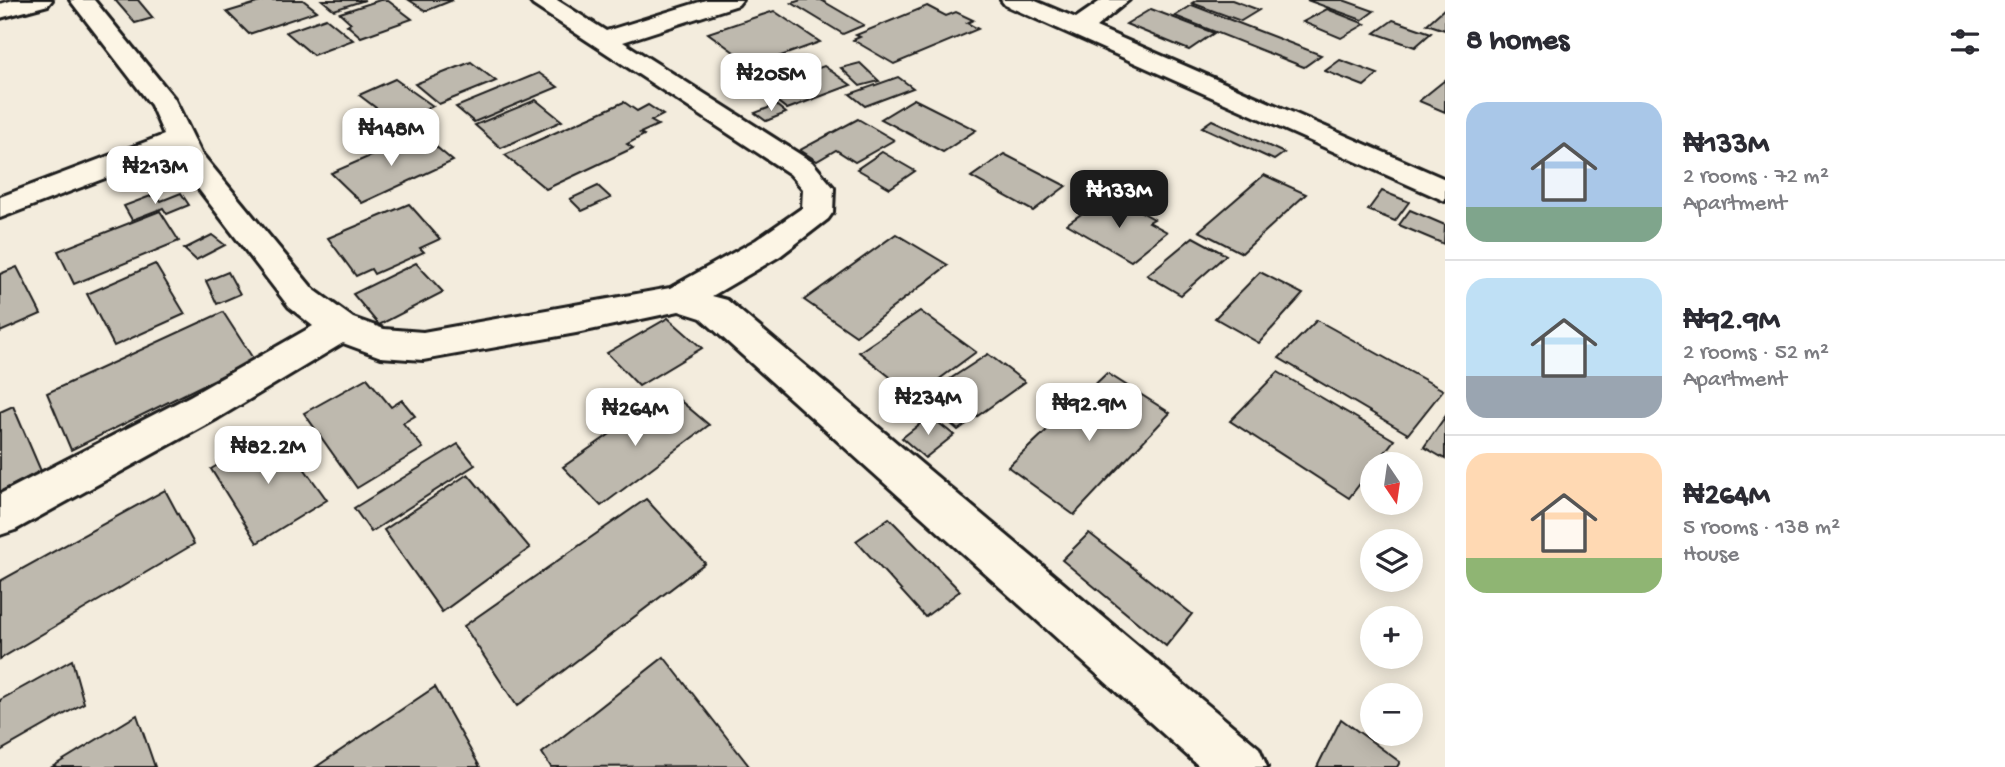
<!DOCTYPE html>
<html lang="en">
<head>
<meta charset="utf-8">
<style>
	:root { --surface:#fff; --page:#f2f2f3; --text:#2b2b33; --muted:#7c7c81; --line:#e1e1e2; --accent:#1c1c1c }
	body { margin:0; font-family:"Gochi Hand",sans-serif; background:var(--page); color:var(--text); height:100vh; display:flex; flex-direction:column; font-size:26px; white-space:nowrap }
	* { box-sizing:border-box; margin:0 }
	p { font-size:23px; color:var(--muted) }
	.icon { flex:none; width:38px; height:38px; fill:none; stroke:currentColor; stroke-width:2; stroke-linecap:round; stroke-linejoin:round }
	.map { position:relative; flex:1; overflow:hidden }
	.panel { display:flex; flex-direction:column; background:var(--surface); width:560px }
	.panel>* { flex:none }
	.needle { width:46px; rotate:167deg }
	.tools { position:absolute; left:1360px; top:452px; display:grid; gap:14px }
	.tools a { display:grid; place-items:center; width:63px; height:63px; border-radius:50%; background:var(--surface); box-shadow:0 4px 18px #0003; font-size:35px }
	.price { position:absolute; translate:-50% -60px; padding:0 16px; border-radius:14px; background:#fff; color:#222; font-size:23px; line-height:46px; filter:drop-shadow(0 2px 4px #0008) }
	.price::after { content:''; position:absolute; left:50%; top:42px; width:21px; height:16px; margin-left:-10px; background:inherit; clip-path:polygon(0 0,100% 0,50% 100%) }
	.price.on { background:var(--accent); color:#fff }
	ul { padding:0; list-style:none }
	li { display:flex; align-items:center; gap:21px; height:175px; padding:0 21px }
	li+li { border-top:2px solid var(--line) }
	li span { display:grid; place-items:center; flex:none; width:196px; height:140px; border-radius:21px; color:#555 }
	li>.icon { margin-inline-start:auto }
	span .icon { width:84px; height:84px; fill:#fffc; stroke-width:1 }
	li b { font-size:30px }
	h2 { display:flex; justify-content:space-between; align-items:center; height:84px; padding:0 21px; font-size:30px }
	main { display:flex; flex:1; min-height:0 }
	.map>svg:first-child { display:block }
</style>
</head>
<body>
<main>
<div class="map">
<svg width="1445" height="767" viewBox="0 0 1445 767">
	<rect width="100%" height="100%" fill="#f3ecdd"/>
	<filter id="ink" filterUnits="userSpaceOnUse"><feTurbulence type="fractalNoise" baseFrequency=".0143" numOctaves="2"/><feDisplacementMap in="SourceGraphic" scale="14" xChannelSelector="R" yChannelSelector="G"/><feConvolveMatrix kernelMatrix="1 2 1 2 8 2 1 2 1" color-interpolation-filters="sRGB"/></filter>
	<g filter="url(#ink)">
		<g fill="#beb9ae" stroke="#1c1c1c" stroke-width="2">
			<path d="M 115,0 L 138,0 L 153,18 L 135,23 Z"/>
			<path d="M 267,0 L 303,0 L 317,11 L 249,34 L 227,12 Z"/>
			<path d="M 322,0 L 365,0 L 334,10 Z"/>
			<path d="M 380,0 L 387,0 L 412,19 L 361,37 L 347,25 L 351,23 L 340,13 Z"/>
			<path d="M 409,0 L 453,0 L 426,11 Z"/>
			<path d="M 801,0 L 821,0 L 864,25 L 843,34 L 792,3 Z"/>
			<path d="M 1197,0 L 1232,0 L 1259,10 L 1241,21 L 1192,3 Z"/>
			<path d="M 1307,0 L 1343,0 L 1374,11 L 1362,20 Z"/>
			<path d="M 1192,5 L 1321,55 L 1304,67 L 1175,16 Z"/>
			<path d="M 927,6 L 946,16 L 956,12 L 973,20 L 967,23 L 978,29 L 894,64 L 853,40 L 860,37 L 856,35 Z"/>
			<path d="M 1445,8 L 1445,30 L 1427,24 Z"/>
			<path d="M 1151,9 L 1214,33 L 1189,50 L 1126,24 Z"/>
			<path d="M 1327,9 L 1365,24 L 1341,38 L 1303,22 Z"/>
			<path d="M 774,11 L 820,42 L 753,66 L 708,33 Z"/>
			<path d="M 326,18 L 353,40 L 313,55 L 286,32 Z"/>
			<path d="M 1393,20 L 1431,33 L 1415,47 L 1375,33 Z"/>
			<path d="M 1340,60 L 1378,74 L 1364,86 L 1325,71 Z"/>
			<path d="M 471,62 L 496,81 L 439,104 L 415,84 Z"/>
			<path d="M 860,63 L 879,81 L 860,86 L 841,68 Z"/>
			<path d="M 824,66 L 851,85 L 787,109 L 761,89 Z"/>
			<path d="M 539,73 L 558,87 L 474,122 L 456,107 Z"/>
			<path d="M 898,77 L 913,88 L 865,106 L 850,94 Z"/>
			<path d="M 395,79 L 433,106 L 396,123 L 359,95 Z"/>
			<path d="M 1445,80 L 1445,112 L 1419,101 Z"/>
			<path d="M 914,99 L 976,130 L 943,152 L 881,119 Z"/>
			<path d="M 536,100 L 562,121 L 501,148 L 475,125 Z"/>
			<path d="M 624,102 L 637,111 L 648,105 L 663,115 L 651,121 L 658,125 L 640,133 L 644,135 L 627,144 L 633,148 L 546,189 L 505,155 Z"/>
			<path d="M 776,105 L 786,113 L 766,121 L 755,113 Z"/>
			<path d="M 858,119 L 894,140 L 855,162 L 836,150 L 817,161 L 800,150 Z"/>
			<path d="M 1212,120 L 1284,153 L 1274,160 L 1202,127 Z"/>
			<path d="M 421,134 L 453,161 L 362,203 L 331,173 Z"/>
			<path d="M 882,152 L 915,171 L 890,188 L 857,169 Z"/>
			<path d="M 1004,154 L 1066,186 L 1033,211 L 971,177 Z"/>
			<path d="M 1264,175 L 1306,194 L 1242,253 L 1199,231 Z"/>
			<path d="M 598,186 L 611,198 L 582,211 L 570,199 Z"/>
			<path d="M 1382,191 L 1409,202 L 1395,221 L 1368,210 Z"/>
			<path d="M 181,193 L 189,205 L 167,214 L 163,208 L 132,220 L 124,206 L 156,194 L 161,201 Z"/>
			<path d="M 409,204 L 440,239 L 420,248 L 424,252 L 374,274 L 371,269 L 356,276 L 328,238 Z"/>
			<path d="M 1127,204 L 1154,219 L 1149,222 L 1167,232 L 1131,261 L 1067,224 L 1094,205 L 1112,215 Z"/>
			<path d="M 1410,210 L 1445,225 L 1444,244 L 1399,225 Z"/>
			<path d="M 160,211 L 179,241 L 74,284 L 58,251 Z"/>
			<path d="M 896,234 L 948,265 L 856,336 L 804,300 Z"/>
			<path d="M 212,235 L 225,245 L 196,260 L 184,249 Z"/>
			<path d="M 1193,237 L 1226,255 L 1181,295 L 1147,275 Z"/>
			<path d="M 416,263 L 443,292 L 379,325 L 353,294 Z"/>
			<path d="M 155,264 L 185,314 L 114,346 L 87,294 Z"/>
			<path d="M 17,267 L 41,314 L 0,332 L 0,274 Z"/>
			<path d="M 228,272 L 240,294 L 217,304 L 206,281 Z"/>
			<path d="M 1260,272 L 1303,294 L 1259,343 L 1215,318 Z"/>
			<path d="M 920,311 L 976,352 L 915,397 L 859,352 Z"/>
			<path d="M 223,312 L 254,360 L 71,450 L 47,393 Z"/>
			<path d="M 668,318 L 702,348 L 639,386 L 607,353 Z"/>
			<path d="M 1317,320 L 1443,390 L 1408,434 L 1279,358 Z"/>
			<path d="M 988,354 L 1025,382 L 958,430 L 921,398 Z"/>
			<path d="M 1278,372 L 1394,440 L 1376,464 L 1372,464 L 1372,468 L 1349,498 L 1230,421 Z"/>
			<path d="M 1107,373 L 1170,413 L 1074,515 L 1008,467 Z"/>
			<path d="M 367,378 L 391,407 L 402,400 L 415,416 L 403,423 L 423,448 L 357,488 L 304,413 Z"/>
			<path d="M 670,392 L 709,425 L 601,506 L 563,467 Z"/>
			<path d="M 13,406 L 41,471 L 0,492 L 0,412 Z"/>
			<path d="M 930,416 L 954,435 L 925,458 L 902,438 Z"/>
			<path d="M 1445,417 L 1445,459 L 1424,447 Z"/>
			<path d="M 277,431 L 327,500 L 257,543 L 211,469 Z"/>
			<path d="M 458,444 L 475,465 L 371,532 L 354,508 Z"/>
			<path d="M 468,474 L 530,548 L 442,612 L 384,530 Z"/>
			<path d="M 165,490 L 194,544 L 0,659 L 0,581 Z"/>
			<path d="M 646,499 L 705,563 L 517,706 L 464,626 Z"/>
			<path d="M 889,518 L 960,591 L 925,617 L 856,541 Z"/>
			<path d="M 1089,533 L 1192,614 L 1166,646 L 1062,560 Z"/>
			<path d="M 664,657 L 749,766 L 551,767 L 542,753 Z"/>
			<path d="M 72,660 L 84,703 L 0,751 L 0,700 Z"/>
			<path d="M 435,687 L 480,767 L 316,767 Z"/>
			<path d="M 137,715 L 155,767 L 52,767 Z"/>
			<path d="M 1341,719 L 1400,762 L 1397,767 L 1317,767 Z"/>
		</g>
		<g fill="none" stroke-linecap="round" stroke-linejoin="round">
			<g stroke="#1c1c1c" stroke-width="6">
				<g id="street">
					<path d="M 13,0 L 52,0 L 48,5 L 0,18 L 0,4 Z"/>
					<path d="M 70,0 L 94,0 L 174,98 L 201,153 L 313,289 L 353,318 L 384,329 L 423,332 L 670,288 L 756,240 L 802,208 L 803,189 L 790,174 L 533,5 L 529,0 L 557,0 L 606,31 L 706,0 L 742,0 L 738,5 L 623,42 L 812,162 L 834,188 L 833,212 L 828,219 L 780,256 L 712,296 L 727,300 L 1259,748 L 1267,767 L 1200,767 L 701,318 L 679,311 L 576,333 L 423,360 L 381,357 L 343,343 L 218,418 L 15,530 L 0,535 L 0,494 L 190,396 L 313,326 L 289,307 L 171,153 L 0,218 L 0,197 L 164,135 L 151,105 Z"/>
					<path d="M 1001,0 L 1033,0 L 1076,18 L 1102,0 L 1129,0 L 1096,27 L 1445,179 L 1445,201 L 1005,5 Z"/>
				</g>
			</g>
			<use href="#street" fill="#fcf5e5" fill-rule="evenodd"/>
		</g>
	</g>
</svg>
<div class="tools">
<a><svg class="needle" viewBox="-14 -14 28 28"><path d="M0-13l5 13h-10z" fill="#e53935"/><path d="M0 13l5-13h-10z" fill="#7c7c81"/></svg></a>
<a><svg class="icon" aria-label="layers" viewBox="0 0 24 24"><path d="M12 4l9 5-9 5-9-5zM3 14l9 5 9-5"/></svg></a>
<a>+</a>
<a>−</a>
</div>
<b class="price" style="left:771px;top:113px">₦205M</b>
<b class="price" style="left:391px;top:168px">₦148M</b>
<b class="price" style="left:155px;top:206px">₦213M</b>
<b class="price on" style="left:1119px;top:230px">₦133M</b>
<b class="price" style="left:928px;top:437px">₦234M</b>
<b class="price" style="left:1089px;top:443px">₦92.9M</b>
<b class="price" style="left:635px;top:448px">₦264M</b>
<b class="price" style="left:268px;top:486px">₦82.2M</b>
</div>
<section class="panel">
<h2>8 homes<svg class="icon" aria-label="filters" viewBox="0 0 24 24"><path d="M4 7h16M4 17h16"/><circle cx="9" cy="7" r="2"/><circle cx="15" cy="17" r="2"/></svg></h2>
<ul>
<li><span style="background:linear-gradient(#a9c7e8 75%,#7fa58c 0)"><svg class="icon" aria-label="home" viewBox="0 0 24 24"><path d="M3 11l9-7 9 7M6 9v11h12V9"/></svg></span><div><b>₦133M</b><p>2 rooms · 72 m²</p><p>Apartment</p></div></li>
<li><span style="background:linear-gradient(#bfe0f5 70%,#9aa5b1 0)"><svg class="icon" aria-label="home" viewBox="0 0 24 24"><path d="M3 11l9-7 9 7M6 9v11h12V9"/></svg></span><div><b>₦92.9M</b><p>2 rooms · 52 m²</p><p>Apartment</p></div></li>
<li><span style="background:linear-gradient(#ffd9b3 75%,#8fb573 0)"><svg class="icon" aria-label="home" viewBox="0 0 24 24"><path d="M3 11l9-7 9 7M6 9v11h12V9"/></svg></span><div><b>₦264M</b><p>5 rooms · 138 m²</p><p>House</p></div></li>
</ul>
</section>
</main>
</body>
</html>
